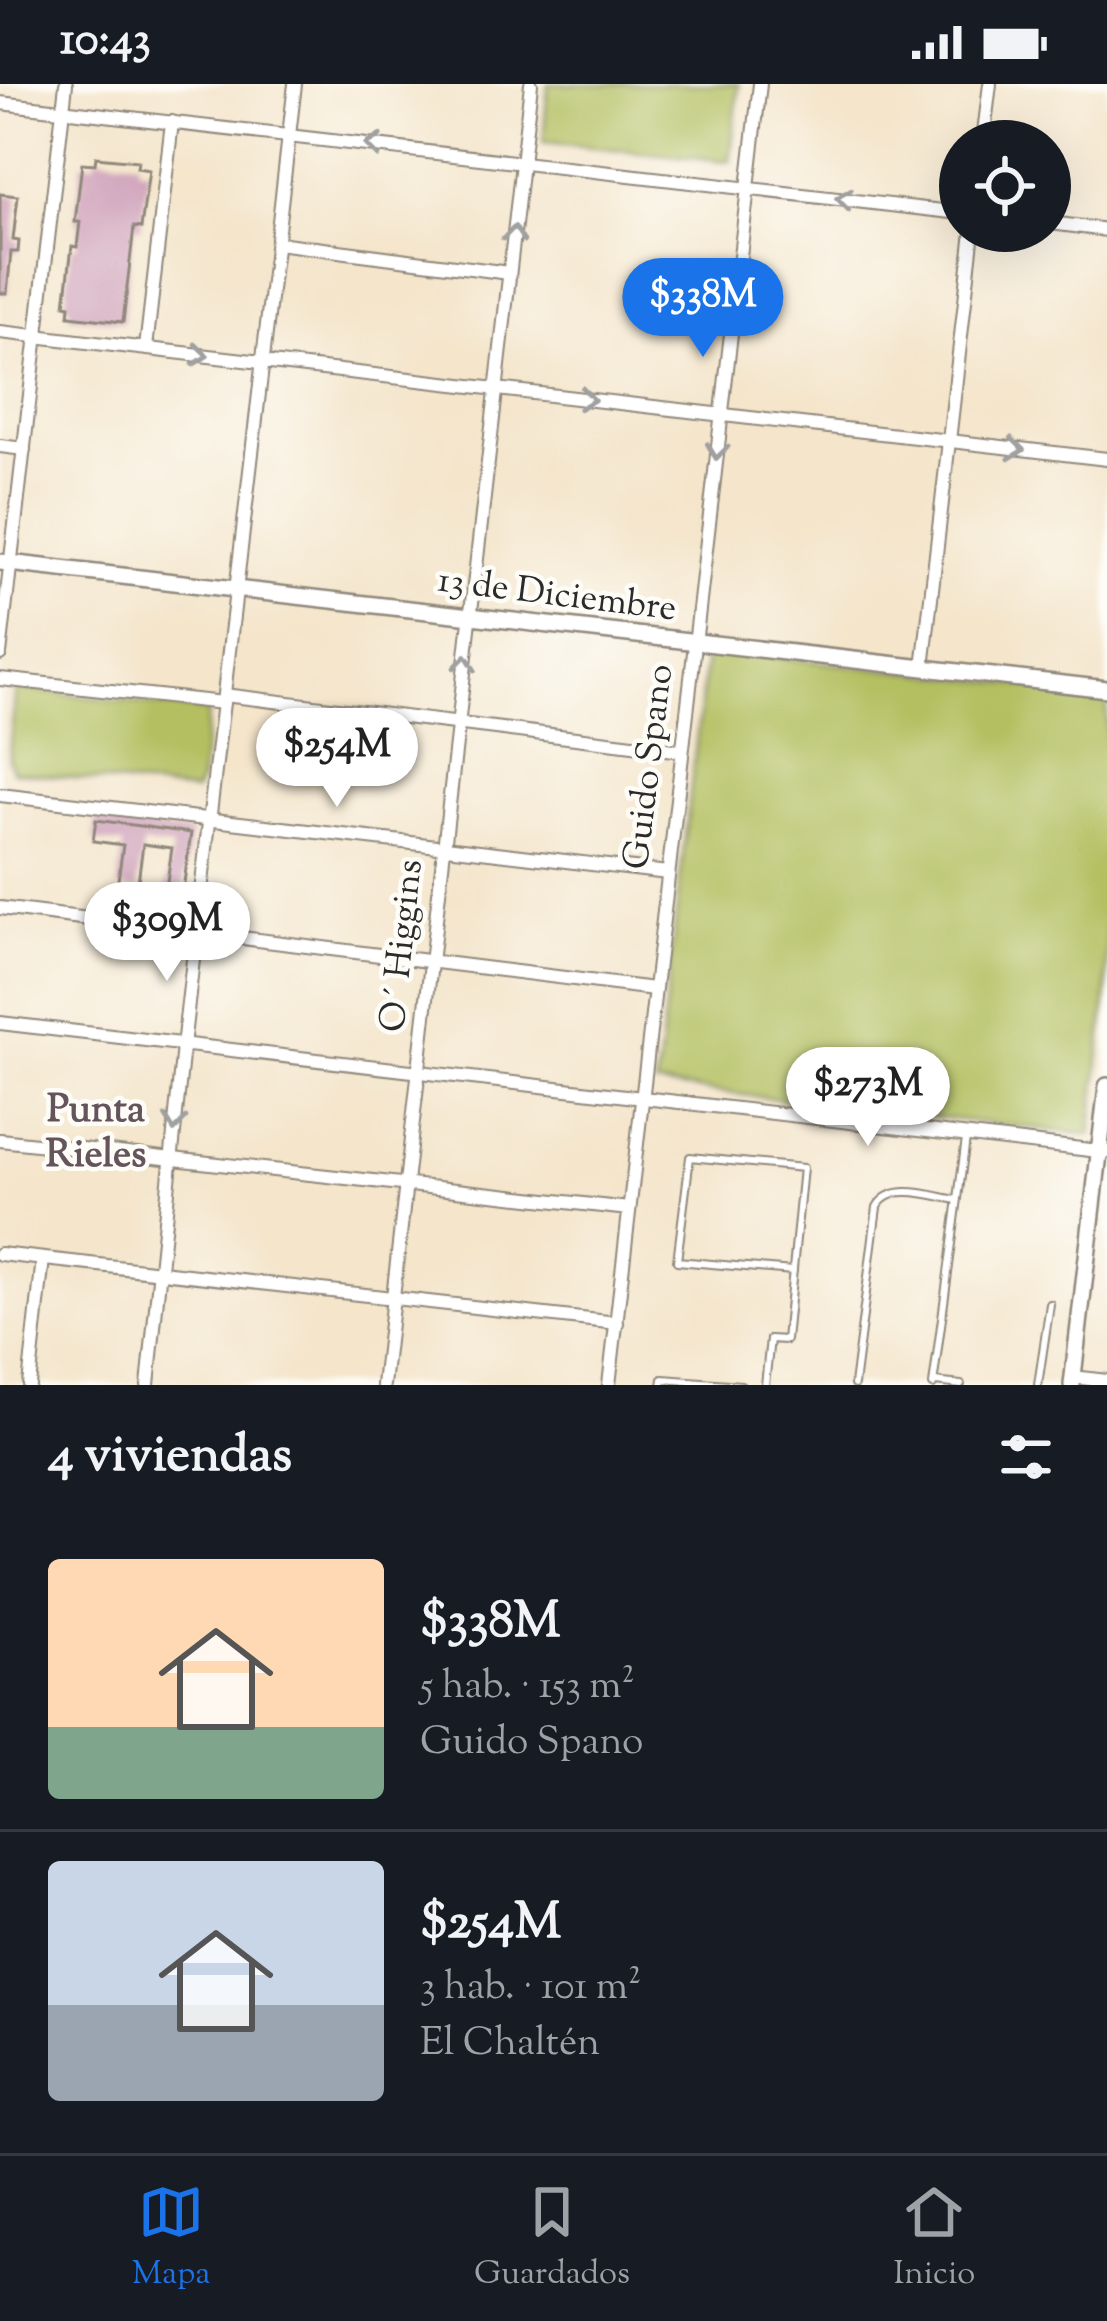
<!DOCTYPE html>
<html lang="es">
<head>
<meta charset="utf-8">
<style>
	:root { --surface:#171b24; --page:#20242c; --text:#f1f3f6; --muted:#9ea1a6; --line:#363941; --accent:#1a73e8 }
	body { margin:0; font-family:"Sorts Mill Goudy",serif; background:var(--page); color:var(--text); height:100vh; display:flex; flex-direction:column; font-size:45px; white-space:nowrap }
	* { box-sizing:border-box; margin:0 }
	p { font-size:39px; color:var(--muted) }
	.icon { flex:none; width:66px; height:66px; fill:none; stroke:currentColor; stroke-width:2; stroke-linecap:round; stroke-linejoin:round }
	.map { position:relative; height:1301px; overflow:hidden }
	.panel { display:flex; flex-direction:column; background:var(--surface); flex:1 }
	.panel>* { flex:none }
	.buttons { position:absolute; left:939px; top:36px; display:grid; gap:24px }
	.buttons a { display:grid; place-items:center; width:132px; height:132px; border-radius:50%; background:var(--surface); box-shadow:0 12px 48px #0002; font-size:60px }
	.price { position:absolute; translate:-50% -102px; padding:0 27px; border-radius:42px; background:#fff; color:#222; font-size:39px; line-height:78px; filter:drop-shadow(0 3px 6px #0008) }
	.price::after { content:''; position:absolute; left:50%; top:72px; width:36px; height:27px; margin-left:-18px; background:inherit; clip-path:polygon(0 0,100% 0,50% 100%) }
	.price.selected { background:var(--accent); color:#fff }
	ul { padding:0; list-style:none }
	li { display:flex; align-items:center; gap:36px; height:300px; padding:0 48px }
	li+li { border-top:3px solid var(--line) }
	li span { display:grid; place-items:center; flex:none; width:336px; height:240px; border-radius:12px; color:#555 }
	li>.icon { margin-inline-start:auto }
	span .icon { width:144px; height:144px; fill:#fffc; stroke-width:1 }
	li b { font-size:51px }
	h2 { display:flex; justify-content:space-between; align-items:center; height:144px; padding:0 48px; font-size:51px }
	.status { display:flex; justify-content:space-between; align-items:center; height:84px; padding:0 60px; background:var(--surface); direction:ltr }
	.status svg { height:33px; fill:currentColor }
	.menu { display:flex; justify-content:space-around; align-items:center; height:168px; border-top:3px solid var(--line); background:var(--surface); font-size:33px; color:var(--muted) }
	.menu a { display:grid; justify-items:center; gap:6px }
	.menu .selected { color:var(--accent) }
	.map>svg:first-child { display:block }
</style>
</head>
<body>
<div class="status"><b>10:43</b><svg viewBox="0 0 49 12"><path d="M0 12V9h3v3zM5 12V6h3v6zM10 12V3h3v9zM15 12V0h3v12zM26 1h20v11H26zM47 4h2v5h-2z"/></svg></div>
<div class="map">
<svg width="1107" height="1301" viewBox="0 0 1107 1301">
	<rect width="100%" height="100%" fill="#fdfcf7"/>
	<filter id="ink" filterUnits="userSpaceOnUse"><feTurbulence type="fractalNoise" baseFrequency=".00833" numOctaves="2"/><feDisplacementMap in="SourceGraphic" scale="24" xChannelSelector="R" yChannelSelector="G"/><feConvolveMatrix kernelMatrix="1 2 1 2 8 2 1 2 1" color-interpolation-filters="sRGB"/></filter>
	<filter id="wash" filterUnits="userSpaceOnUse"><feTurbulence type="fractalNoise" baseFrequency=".004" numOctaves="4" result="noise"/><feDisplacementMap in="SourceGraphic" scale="48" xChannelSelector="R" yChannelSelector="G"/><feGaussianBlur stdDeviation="2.7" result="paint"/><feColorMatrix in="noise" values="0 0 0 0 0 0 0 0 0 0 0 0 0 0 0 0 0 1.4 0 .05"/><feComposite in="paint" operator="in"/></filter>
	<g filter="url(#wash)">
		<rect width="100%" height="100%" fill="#f4e5cb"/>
		<g fill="#b3bf61" stroke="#6f7546" stroke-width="3">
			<path d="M 548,0 L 739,0 L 730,77 L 543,58 Z"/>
			<path d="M 707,565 L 1107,611 L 1107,906 L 1091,1051 L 656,1001 Z"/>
			<path d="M 16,604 L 208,627 L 201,695 L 195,708 L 13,687 L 8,676 Z"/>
		</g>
		<g id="blocks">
			<g fill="#ce9fb8">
				<path d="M 96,73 L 138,77 L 137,84 L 149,86 L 141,144 L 134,143 L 123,238 L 69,232 L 70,222 L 65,221 L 72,162 L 77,163 L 80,138 L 75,138 L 82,79 L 95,80 Z"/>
				<path d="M 0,110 L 18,112 L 13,156 L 19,157 L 18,168 L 11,168 L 7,209 L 0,209 Z"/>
				<path d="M 96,736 L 191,749 L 179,834 L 162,831 L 172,764 L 143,760 L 137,805 L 117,803 L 123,761 L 93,757 Z"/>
			</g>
		</g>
	</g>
	<g filter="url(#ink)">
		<use href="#blocks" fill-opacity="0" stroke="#90887b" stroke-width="3"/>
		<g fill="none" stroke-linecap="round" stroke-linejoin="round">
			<g stroke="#90887b" stroke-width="10">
				<g id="service">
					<path d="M 935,1298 L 961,1301"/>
					<path d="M 662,1301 L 663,1295 L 741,1301"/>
					<path d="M 765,1301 L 770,1255 L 786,1256 L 803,1084 L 690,1073 L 677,1177 L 793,1187"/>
					<path d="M 854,1301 L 877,1123 C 892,1097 932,1112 957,1116"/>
					<path d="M 933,1301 L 966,1055"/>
					<path d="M 1038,1301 L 1050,1220"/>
				</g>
			</g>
			<g stroke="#90887b" stroke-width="16">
				<g id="minor">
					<path d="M 0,19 L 960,129"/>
					<path d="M 983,57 L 990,0"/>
					<path d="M 1050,139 L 1107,146"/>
					<path d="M 277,159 L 509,189"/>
					<path d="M 0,248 L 1107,375"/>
					<path d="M 146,264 L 172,38"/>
					<path d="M 0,362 L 24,365"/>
					<path d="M 0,570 L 66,0"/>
					<path d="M 923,584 L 973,147"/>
					<path d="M 0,595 L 223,619"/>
					<path d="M 224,611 L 682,667"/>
					<path d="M 0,711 L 668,789"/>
					<path d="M 0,824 L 654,905"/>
					<path d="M 0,939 L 1107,1068"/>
					<path d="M 0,1056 L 629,1125"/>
					<path d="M 0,1170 L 617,1239"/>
					<path d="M 1073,1293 L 1107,1297"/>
					<path d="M 29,1301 L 43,1175"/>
					<path d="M 148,1301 L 183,962 L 295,0"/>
					<path d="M 383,1301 L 531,0"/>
					<path d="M 609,1301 L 760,0"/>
				</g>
			</g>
			<g stroke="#90887b" stroke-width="20">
				<g id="tertiary">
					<path d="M 0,478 L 1107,605"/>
					<path d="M 1072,1301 L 1107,1002"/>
				</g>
			</g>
			<use href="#service" stroke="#fff" stroke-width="6"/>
			<use href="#minor" stroke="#fff" stroke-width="12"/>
			<use href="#tertiary" stroke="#fff" stroke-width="15"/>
		</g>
		<defs><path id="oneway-chevron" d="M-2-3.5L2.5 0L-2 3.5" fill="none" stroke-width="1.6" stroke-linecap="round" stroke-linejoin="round" transform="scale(3)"/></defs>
		<g stroke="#a0a0a0">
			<use href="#oneway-chevron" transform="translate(373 61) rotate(-173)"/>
			<use href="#oneway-chevron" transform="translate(844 115) rotate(-173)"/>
			<use href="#oneway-chevron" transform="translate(514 150) rotate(-84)"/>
			<use href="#oneway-chevron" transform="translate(200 271) rotate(6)"/>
			<use href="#oneway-chevron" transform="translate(587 315) rotate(7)"/>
			<use href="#oneway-chevron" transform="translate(1016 365) rotate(7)"/>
			<use href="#oneway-chevron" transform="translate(717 367) rotate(97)"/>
			<use href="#oneway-chevron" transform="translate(465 579) rotate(-84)"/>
			<use href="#oneway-chevron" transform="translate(175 1039) rotate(96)"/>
		</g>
	</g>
	<g text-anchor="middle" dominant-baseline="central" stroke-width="9" stroke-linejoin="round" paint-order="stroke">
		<g font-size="36" fill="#2b2b2b" stroke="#fdfcf7">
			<text transform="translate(557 512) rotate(7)">13 de Diciembre</text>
			<text transform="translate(650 683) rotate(-83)">Guido Spano</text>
			<text transform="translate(403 862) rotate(-84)">O´ Higgins</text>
		</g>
		<g font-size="39" font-weight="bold" fill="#64545c" stroke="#fdfcf7">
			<text x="96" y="1028">Punta<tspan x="96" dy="45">Rieles</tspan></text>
		</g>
	</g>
</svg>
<div class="buttons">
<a><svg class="icon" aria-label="locate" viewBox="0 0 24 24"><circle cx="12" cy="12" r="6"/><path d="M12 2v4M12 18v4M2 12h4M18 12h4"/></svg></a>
</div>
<b class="price selected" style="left:703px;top:276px">$338M</b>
<b class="price" style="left:337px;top:726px">$254M</b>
<b class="price" style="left:167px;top:900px">$309M</b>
<b class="price" style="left:868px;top:1065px">$273M</b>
</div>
<section class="panel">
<h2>4 viviendas<svg class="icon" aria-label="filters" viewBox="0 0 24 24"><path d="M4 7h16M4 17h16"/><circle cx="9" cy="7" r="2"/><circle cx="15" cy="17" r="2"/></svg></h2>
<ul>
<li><span style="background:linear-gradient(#ffd9b3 70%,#7fa58c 0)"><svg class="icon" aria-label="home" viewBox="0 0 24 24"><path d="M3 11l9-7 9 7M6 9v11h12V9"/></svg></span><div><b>$338M</b><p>5 hab. · 153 m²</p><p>Guido Spano</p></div></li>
<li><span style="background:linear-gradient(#c9d6e8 60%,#9aa5b1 0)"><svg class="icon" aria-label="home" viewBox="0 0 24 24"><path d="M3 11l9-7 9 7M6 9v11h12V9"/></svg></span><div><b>$254M</b><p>3 hab. · 101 m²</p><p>El Chaltén</p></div></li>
</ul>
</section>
<nav class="menu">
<a class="selected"><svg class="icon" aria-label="map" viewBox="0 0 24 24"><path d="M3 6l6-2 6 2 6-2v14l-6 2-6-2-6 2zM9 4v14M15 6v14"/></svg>Mapa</a>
<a><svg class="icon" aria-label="saved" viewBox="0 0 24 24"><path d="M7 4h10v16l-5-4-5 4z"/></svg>Guardados</a>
<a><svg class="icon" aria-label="home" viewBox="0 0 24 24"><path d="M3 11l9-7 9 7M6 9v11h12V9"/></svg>Inicio</a>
</nav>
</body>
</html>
